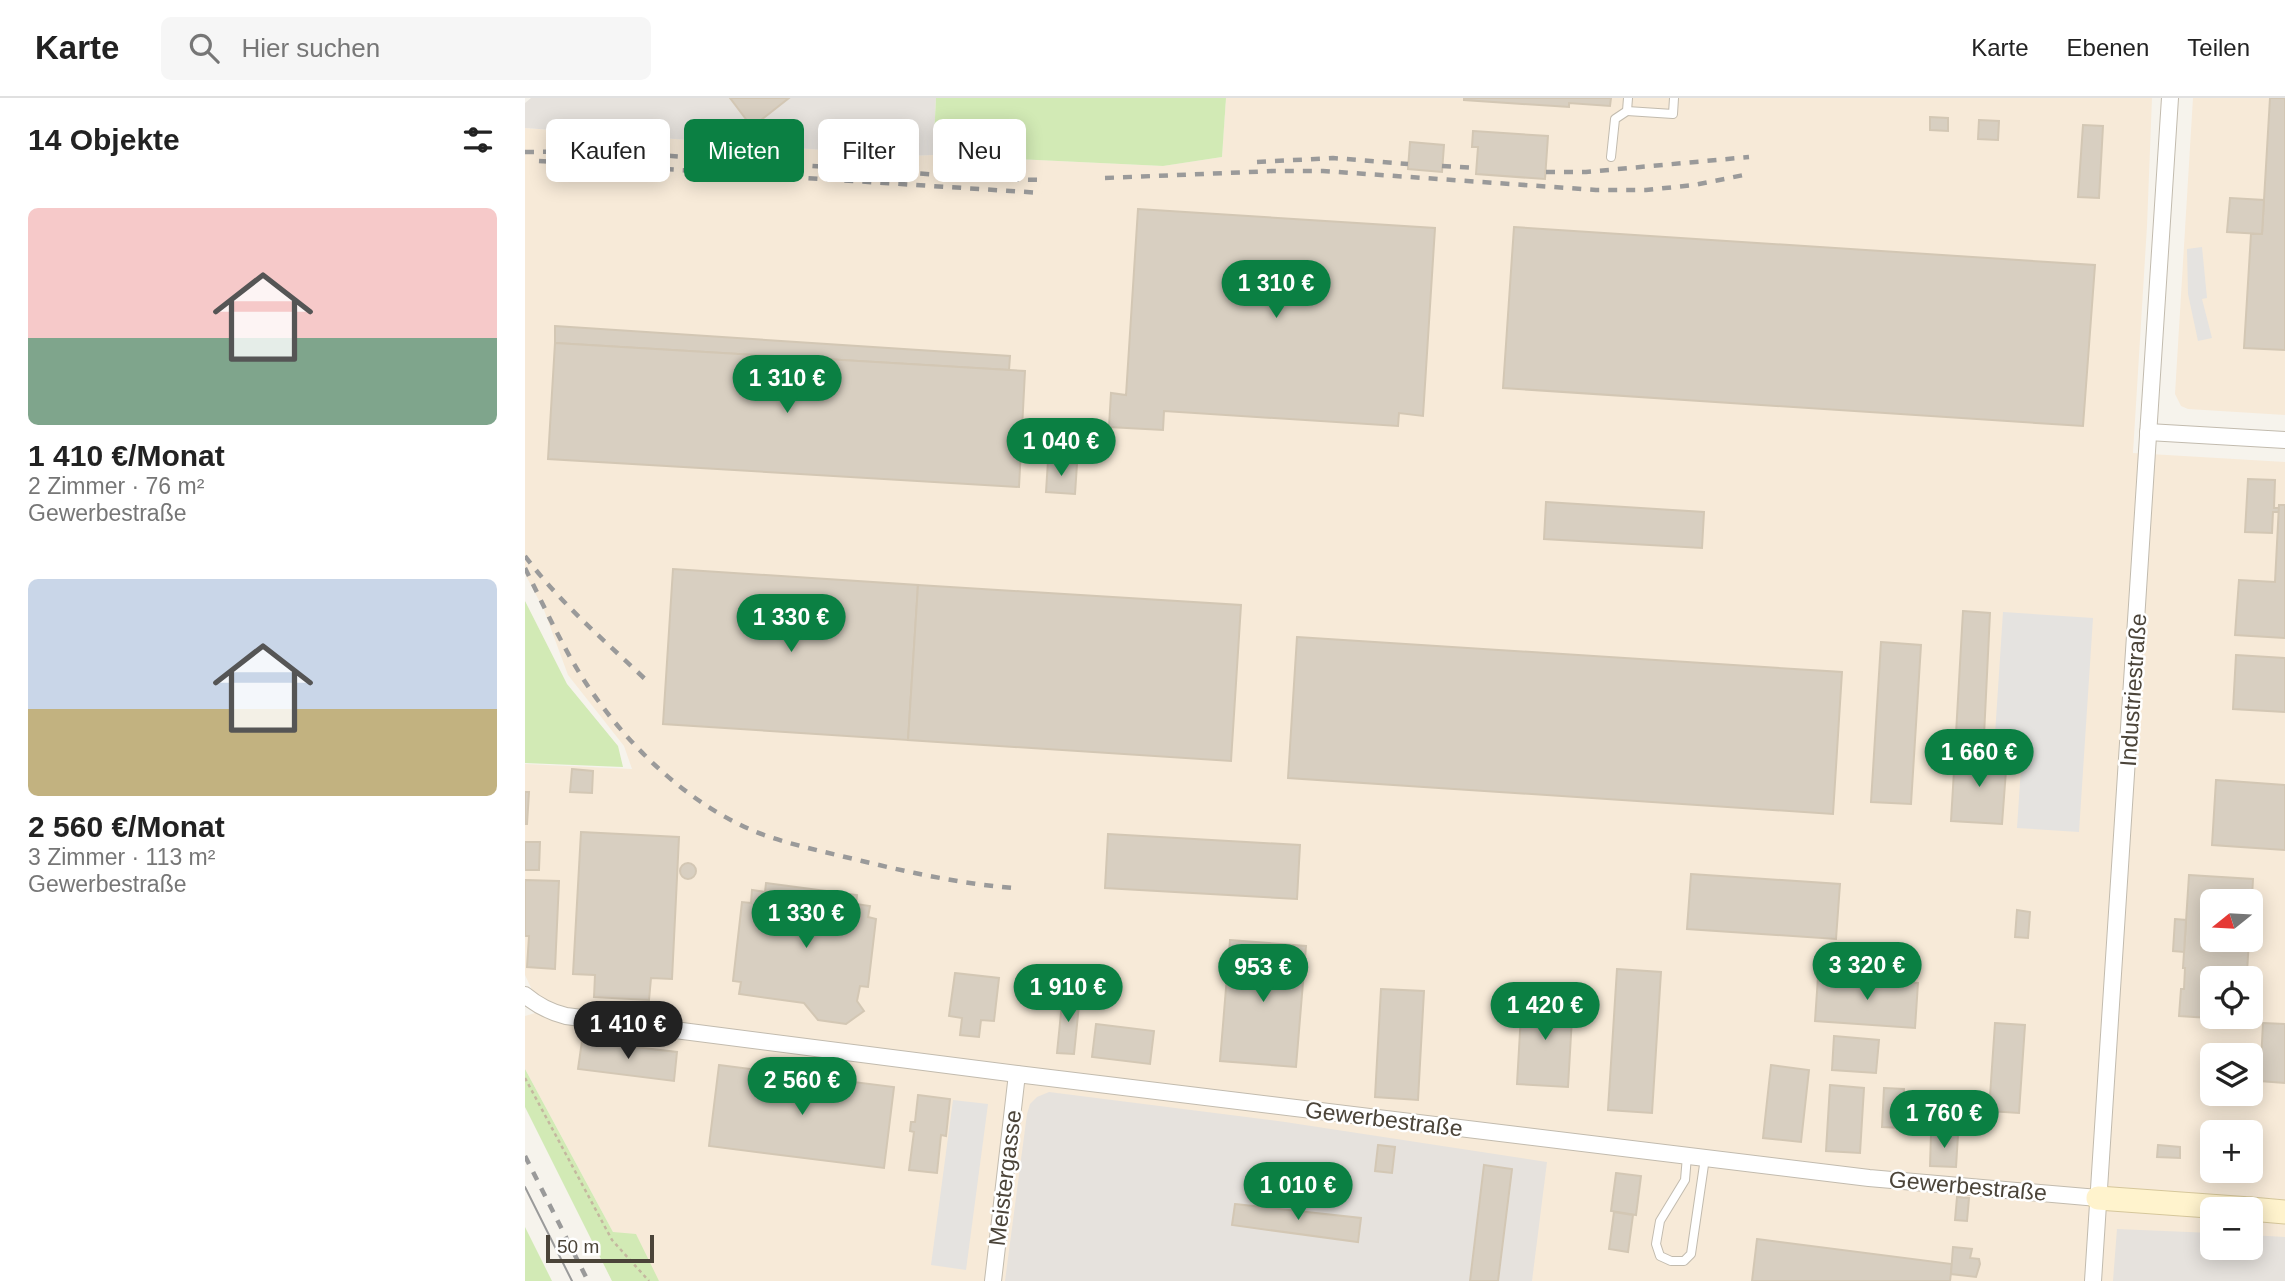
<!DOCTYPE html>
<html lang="de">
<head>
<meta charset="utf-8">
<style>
	:root { --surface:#fff; --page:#f6f6f6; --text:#222; --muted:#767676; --line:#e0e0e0; --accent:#0b8043 }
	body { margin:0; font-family:Helvetica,sans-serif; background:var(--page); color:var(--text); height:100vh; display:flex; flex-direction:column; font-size:26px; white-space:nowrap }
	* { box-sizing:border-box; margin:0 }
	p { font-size:23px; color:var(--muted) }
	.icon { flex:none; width:38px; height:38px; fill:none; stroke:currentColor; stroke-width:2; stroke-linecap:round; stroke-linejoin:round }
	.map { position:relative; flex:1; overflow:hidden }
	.drawer { display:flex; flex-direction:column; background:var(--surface); width:525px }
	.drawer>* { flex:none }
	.hud { position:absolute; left:21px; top:21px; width:665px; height:63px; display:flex; gap:14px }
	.needle { width:46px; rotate:252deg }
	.tools { position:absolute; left:1675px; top:791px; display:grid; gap:14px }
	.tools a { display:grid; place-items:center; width:63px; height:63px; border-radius:10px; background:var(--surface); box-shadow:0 4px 18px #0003; font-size:35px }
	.scale { position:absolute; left:21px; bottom:18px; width:108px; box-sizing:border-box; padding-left:7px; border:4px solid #4b4439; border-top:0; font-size:19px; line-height:24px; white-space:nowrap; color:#4b4439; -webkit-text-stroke:5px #fff; paint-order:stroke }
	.price { position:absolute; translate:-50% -60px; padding:0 16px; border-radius:24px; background:var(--accent); color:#fff; font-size:23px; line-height:46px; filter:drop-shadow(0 2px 4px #0008) }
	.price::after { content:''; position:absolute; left:50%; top:42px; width:21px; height:16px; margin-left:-10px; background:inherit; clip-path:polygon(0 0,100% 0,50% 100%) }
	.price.current { background:#222; color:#fff }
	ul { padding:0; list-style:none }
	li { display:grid; align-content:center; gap:14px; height:371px; padding:0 28px }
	li span { display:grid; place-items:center; height:217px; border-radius:10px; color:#555 }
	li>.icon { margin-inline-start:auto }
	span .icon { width:126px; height:126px; fill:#fffc; stroke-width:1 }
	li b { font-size:30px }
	h2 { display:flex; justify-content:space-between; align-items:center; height:84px; padding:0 28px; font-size:30px }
	.chip { padding:0 24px; border-radius:10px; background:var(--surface); box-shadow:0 4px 18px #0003; font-size:24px; line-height:63px }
	.chip.current { background:var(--accent); color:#fff }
	header { display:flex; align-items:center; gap:42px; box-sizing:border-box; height:98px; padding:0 35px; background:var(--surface); border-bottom:2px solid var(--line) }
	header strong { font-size:33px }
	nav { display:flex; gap:38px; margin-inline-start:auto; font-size:24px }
	.search { width:490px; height:63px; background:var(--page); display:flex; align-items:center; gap:18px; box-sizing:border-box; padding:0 24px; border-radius:10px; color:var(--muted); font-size:26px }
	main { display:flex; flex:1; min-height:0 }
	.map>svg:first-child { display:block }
</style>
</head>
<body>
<header>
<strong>Karte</strong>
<div class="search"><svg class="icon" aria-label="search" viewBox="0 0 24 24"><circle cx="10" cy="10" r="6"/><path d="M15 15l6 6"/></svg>Hier suchen</div>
<nav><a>Karte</a><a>Ebenen</a><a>Teilen</a></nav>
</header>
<main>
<section class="drawer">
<h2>14 Objekte<svg class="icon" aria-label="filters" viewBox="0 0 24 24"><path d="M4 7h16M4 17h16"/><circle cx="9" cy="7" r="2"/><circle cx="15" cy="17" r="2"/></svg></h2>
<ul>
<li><span style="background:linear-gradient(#f6c9c9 60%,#7fa58c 0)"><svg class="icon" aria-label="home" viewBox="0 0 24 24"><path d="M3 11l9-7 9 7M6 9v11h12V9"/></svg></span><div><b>1 410 €/Monat</b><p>2 Zimmer · 76 m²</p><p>Gewerbestraße</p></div></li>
<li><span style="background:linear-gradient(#c9d6e8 60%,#c2b280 0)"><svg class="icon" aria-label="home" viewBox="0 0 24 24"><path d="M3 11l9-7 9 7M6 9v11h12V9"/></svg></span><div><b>2 560 €/Monat</b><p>3 Zimmer · 113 m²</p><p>Gewerbestraße</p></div></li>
</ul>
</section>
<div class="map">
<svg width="1760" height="1183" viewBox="0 0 1760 1183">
	<rect width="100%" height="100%" fill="#f6f3ec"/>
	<g fill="#f7ead8" fill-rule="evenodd">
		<path d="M 701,0 L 1627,0 L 1622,128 L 1608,355 L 1760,364 L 1760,1183 L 134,1183 L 88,1134 L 0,971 L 0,918 L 17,913 L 0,877 L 0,666 L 107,671 L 99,648 L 43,577 L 19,512 L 0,476 L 0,30 L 381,58 L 408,57 L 638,68 L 697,59 ZM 1687,803 L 1726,803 L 1726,842 L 1687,842 ZM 1687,880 L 1726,880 L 1726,919 L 1687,919 ZM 1687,957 L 1726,957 L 1726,996 L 1687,996 ZM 1687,1034 L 1726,1034 L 1726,1073 L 1687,1073 ZM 1687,1111 L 1726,1111 L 1726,1150 L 1687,1150 Z"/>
		<path d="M 1668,0 L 1760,0 L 1760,317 L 1663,311 L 1656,308 L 1650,296 Z"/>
	</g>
	<g fill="#e6e2dd">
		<path d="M 6,0 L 411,0 L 408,57 L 381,58 L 0,30 L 0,5 Z"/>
		<path d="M 524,994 L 760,1024 L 1022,1064 L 1007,1183 L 480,1183 L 502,1016 L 505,1006 L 512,999 Z"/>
		<path d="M 1592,1131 L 1687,1135 L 1687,1150 L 1726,1150 L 1726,1137 L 1760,1139 L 1760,1183 L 1588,1183 Z"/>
	</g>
	<g fill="#d2eab5">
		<path d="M 411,0 L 701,0 L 697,59 L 638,68 L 408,57 Z"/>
		<path d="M 0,503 L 42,586 L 93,648 L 98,669 L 0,665 Z"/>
		<path d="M 0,971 L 88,1134 L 111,1136 L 134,1183 L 87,1183 L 0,1009 Z"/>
		<path d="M 0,1129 L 27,1183 L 0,1183 Z"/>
	</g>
	<g fill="#e5e3e0">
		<path d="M 1677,149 L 1682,200 L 1677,201 L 1687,240 L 1673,243 L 1663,196 L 1662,151 Z"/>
		<path d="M 1478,514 L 1568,520 L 1554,734 L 1492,730 L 1497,654 L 1469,652 Z"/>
		<path d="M 428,1002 L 463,1006 L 441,1172 L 406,1167 Z"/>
	</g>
	<g fill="#d8cfc1" stroke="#d3c7b4" stroke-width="2">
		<path d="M 205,0 L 264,0 L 227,29 Z"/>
		<path d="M 939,0 L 1086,0 L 1085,8 L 1044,5 L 1044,9 L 939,2 Z"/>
		<path d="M 1745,0 L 1760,0 L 1760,252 L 1719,250 L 1726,136 L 1737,136 Z"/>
		<path d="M 1405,19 L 1423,20 L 1423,33 L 1405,32 Z"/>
		<path d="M 1454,22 L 1474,23 L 1473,42 L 1453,41 Z"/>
		<path d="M 1558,27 L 1578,28 L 1574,100 L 1553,99 Z"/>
		<path d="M 948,33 L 1023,38 L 1020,81 L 951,76 L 953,49 L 947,49 Z"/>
		<path d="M 885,44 L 919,47 L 917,74 L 883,71 Z"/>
		<path d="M 1705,100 L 1739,102 L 1737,136 L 1702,134 Z"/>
		<path d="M 613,111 L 910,130 L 898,318 L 874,315 L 873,328 L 639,313 L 638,332 L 584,329 L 586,295 L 601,297 Z"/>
		<path d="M 989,129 L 1570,167 L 1558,328 L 978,290 Z"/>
		<path d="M 30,228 L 485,258 L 484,272 L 30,245 Z"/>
		<path d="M 30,245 L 500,273 L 494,389 L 23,361 Z"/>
		<path d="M 523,363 L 552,366 L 550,396 L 521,394 Z"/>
		<path d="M 1723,381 L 1750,382 L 1749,410 L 1754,410 L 1754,414 L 1748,414 L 1747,435 L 1720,434 Z"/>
		<path d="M 1021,404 L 1179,414 L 1177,450 L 1019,441 Z"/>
		<path d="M 1754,407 L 1760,407 L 1760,540 L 1710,537 L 1714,482 L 1750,484 Z"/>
		<path d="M 148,471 L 393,487 L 383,642 L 138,626 Z"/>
		<path d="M 393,487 L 716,507 L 706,663 L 383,642 Z"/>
		<path d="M 1438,513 L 1465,515 L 1459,638 L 1431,636 Z"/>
		<path d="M 772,539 L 1317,574 L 1308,716 L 763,680 Z"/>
		<path d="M 1356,544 L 1396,547 L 1386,706 L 1346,704 Z"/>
		<path d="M 1711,557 L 1760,560 L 1760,614 L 1708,611 Z"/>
		<path d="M 1430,656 L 1482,659 L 1477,726 L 1426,723 Z"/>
		<path d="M 47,671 L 68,673 L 67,695 L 45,694 Z"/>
		<path d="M 1691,682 L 1760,687 L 1760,752 L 1687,747 Z"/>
		<path d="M 0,694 L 4,694 L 2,726 L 0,726 Z"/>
		<path d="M 56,734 L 154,739 L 147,881 L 126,880 L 124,902 L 69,899 L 70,877 L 48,876 Z"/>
		<path d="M 583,736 L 775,747 L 772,801 L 580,790 Z"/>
		<path d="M 0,744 L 15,744 L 14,772 L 0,772 Z"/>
		<circle cx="163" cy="773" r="8"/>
		<path d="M 1166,776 L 1315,786 L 1311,841 L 1162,831 Z"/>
		<path d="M 1664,777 L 1728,781 L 1726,817 L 1726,803 L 1687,803 L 1687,842 L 1724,842 L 1722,874 L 1692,872 L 1691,880 L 1687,880 L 1687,919 L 1716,919 L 1716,922 L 1654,918 L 1656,891 L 1659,891 L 1660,870 L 1658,870 Z"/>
		<path d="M 0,782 L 34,783 L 30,871 L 2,869 L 4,838 L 0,838 Z"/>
		<path d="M 241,785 L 332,797 L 331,806 L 345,808 L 343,819 L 351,821 L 343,889 L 335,888 L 332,903 L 339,913 L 321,926 L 293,922 L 279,905 L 214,896 L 216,884 L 208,883 L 217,804 L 226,805 L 227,792 L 240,794 Z"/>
		<path d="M 1492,812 L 1505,814 L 1503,840 L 1490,839 Z"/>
		<path d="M 1650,821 L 1661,822 L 1659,854 L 1648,853 Z"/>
		<path d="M 705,842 L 781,848 L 771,969 L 695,963 Z"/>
		<path d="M 1092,871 L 1136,874 L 1127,1015 L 1083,1012 Z"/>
		<path d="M 430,875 L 474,880 L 469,923 L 456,922 L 454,939 L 435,937 L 437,920 L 424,918 Z"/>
		<path d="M 1293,879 L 1393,885 L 1390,930 L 1290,923 Z"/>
		<path d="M 856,891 L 899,893 L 893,1002 L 850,999 Z"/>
		<path d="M 538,895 L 555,897 L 549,956 L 532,955 Z"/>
		<path d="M 997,899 L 1048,902 L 1043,989 L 992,986 Z"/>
		<path d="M 1470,925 L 1500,927 L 1494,1015 L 1464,1013 Z"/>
		<path d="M 1738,925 L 1760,926 L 1760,985 L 1735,983 Z"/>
		<path d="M 571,926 L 629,933 L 625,966 L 567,959 Z"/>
		<path d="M 1309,938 L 1354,942 L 1351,975 L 1307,972 Z"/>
		<path d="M 57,943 L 152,954 L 149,983 L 53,971 Z"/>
		<path d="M 194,967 L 369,989 L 359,1070 L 184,1048 Z"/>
		<path d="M 1246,967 L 1284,972 L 1276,1044 L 1238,1040 Z"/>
		<path d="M 1305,987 L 1339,990 L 1335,1055 L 1301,1053 Z"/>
		<path d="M 1359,990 L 1379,991 L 1377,1030 L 1357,1029 Z"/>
		<path d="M 393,997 L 425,1001 L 421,1038 L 416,1037 L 412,1075 L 384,1072 L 389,1034 L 385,1033 L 386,1024 L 390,1024 Z"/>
		<path d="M 1406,1036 L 1433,1037 L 1431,1069 L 1405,1068 Z"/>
		<path d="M 853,1047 L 870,1049 L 867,1075 L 850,1073 Z"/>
		<path d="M 1633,1047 L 1655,1049 L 1655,1060 L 1632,1059 Z"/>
		<path d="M 959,1067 L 987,1071 L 973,1183 L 945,1183 Z"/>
		<path d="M 1091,1075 L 1116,1078 L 1111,1117 L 1086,1113 Z"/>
		<path d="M 1432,1099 L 1444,1100 L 1442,1123 L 1430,1122 Z"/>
		<path d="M 710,1106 L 836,1120 L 833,1144 L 707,1127 Z"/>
		<path d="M 1089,1114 L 1108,1117 L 1103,1154 L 1084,1151 Z"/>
		<path d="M 1232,1141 L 1427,1166 L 1425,1183 L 1227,1183 Z"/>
		<path d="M 1428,1149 L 1447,1151 L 1445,1160 L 1454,1161 L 1455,1166 L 1451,1179 L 1426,1176 Z"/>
	</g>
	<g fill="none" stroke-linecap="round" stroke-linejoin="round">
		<g stroke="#c2bbae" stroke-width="10">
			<g id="lane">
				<path d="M 1102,13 L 1148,16 L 1149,0"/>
				<path d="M 1086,59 L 1090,21 L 1102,13 L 1103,0"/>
				<path d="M 1162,1058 L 1160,1082 L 1135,1123 L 1131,1146 L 1135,1158 L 1146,1163 L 1159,1163 L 1166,1156 L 1180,1060"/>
			</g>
		</g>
		<g stroke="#c2bbae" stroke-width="18">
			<g id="street">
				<path d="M 1623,334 L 1760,342"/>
				<path d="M 0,897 C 13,908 25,914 41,918 L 492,976 L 1344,1080 L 1573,1100"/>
				<path d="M 468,1183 L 492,976"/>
				<path d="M 1568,1183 L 1645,0"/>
			</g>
		</g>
		<g stroke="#d6c79b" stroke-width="25">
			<g id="secondary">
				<path d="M 1573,1100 L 1725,1111"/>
				<path d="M 1726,1111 L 1760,1114"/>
			</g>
		</g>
		<path stroke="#c4b79f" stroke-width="2.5" stroke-dasharray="3.5 3.5" stroke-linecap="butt" d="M 0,980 L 87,1142 L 124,1183"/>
		<use href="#lane" stroke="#fff" stroke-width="8"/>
		<use href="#street" stroke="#fff" stroke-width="16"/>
		<use href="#secondary" stroke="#fff3cd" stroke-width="23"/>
		<path stroke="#9a9a9a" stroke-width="2" d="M 0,1089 L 47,1183"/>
		<g stroke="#9a9a9a" stroke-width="4.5" stroke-dasharray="9 9" stroke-linecap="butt">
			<path d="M 0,54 L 75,53 L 472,81 L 519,82"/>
			<path d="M 14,63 L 517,95"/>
			<path d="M 732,64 L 808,60 L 883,66"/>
			<path d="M 917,68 L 951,70"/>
			<path d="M 1021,74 L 1061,74 L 1224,59"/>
			<path d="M 580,80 L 748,73 L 798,73 L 1071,92 L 1121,92 L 1169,87 L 1224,76"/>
			<path d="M 0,458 C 35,505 78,541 120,581"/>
			<path d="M 0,470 C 18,506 35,544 57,579 C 99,645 164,709 239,737 C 271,748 304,755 337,763 C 387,775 438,786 489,790"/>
			<path d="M 0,1058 L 63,1183"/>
		</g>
	</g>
	<g text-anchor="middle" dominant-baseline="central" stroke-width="5" stroke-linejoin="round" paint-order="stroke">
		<g font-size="23" fill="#4b4439" stroke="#fff">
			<text transform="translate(1608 592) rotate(-86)">Industriestraße</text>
			<text transform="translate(859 1021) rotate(7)">Gewerbestraße</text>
			<text transform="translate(480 1080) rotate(-83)">Meistergasse</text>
			<text transform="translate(1443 1088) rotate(5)">Gewerbestraße</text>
		</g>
	</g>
</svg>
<div class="tools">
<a><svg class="needle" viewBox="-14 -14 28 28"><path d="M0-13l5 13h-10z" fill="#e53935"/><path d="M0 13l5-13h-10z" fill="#767676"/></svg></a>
<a><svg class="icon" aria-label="locate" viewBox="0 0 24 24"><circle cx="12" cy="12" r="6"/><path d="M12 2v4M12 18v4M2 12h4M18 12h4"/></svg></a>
<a><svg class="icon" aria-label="layers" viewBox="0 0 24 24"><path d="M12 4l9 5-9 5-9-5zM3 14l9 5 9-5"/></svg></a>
<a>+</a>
<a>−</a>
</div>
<div class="scale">50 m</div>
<b class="price" style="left:751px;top:222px">1 310 €</b>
<b class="price" style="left:262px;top:317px">1 310 €</b>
<b class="price" style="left:536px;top:380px">1 040 €</b>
<b class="price" style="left:266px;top:556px">1 330 €</b>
<b class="price" style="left:1454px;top:691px">1 660 €</b>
<b class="price" style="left:281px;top:852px">1 330 €</b>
<b class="price" style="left:1342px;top:904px">3 320 €</b>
<b class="price" style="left:738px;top:906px">953 €</b>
<b class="price" style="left:543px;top:926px">1 910 €</b>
<b class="price" style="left:1020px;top:944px">1 420 €</b>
<b class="price current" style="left:103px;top:963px">1 410 €</b>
<b class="price" style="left:277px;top:1019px">2 560 €</b>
<b class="price" style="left:1419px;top:1052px">1 760 €</b>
<b class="price" style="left:773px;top:1124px">1 010 €</b>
<div class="hud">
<a class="chip">Kaufen</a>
<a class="chip current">Mieten</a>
<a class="chip">Filter</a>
<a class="chip">Neu</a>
</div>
</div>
</main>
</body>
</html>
